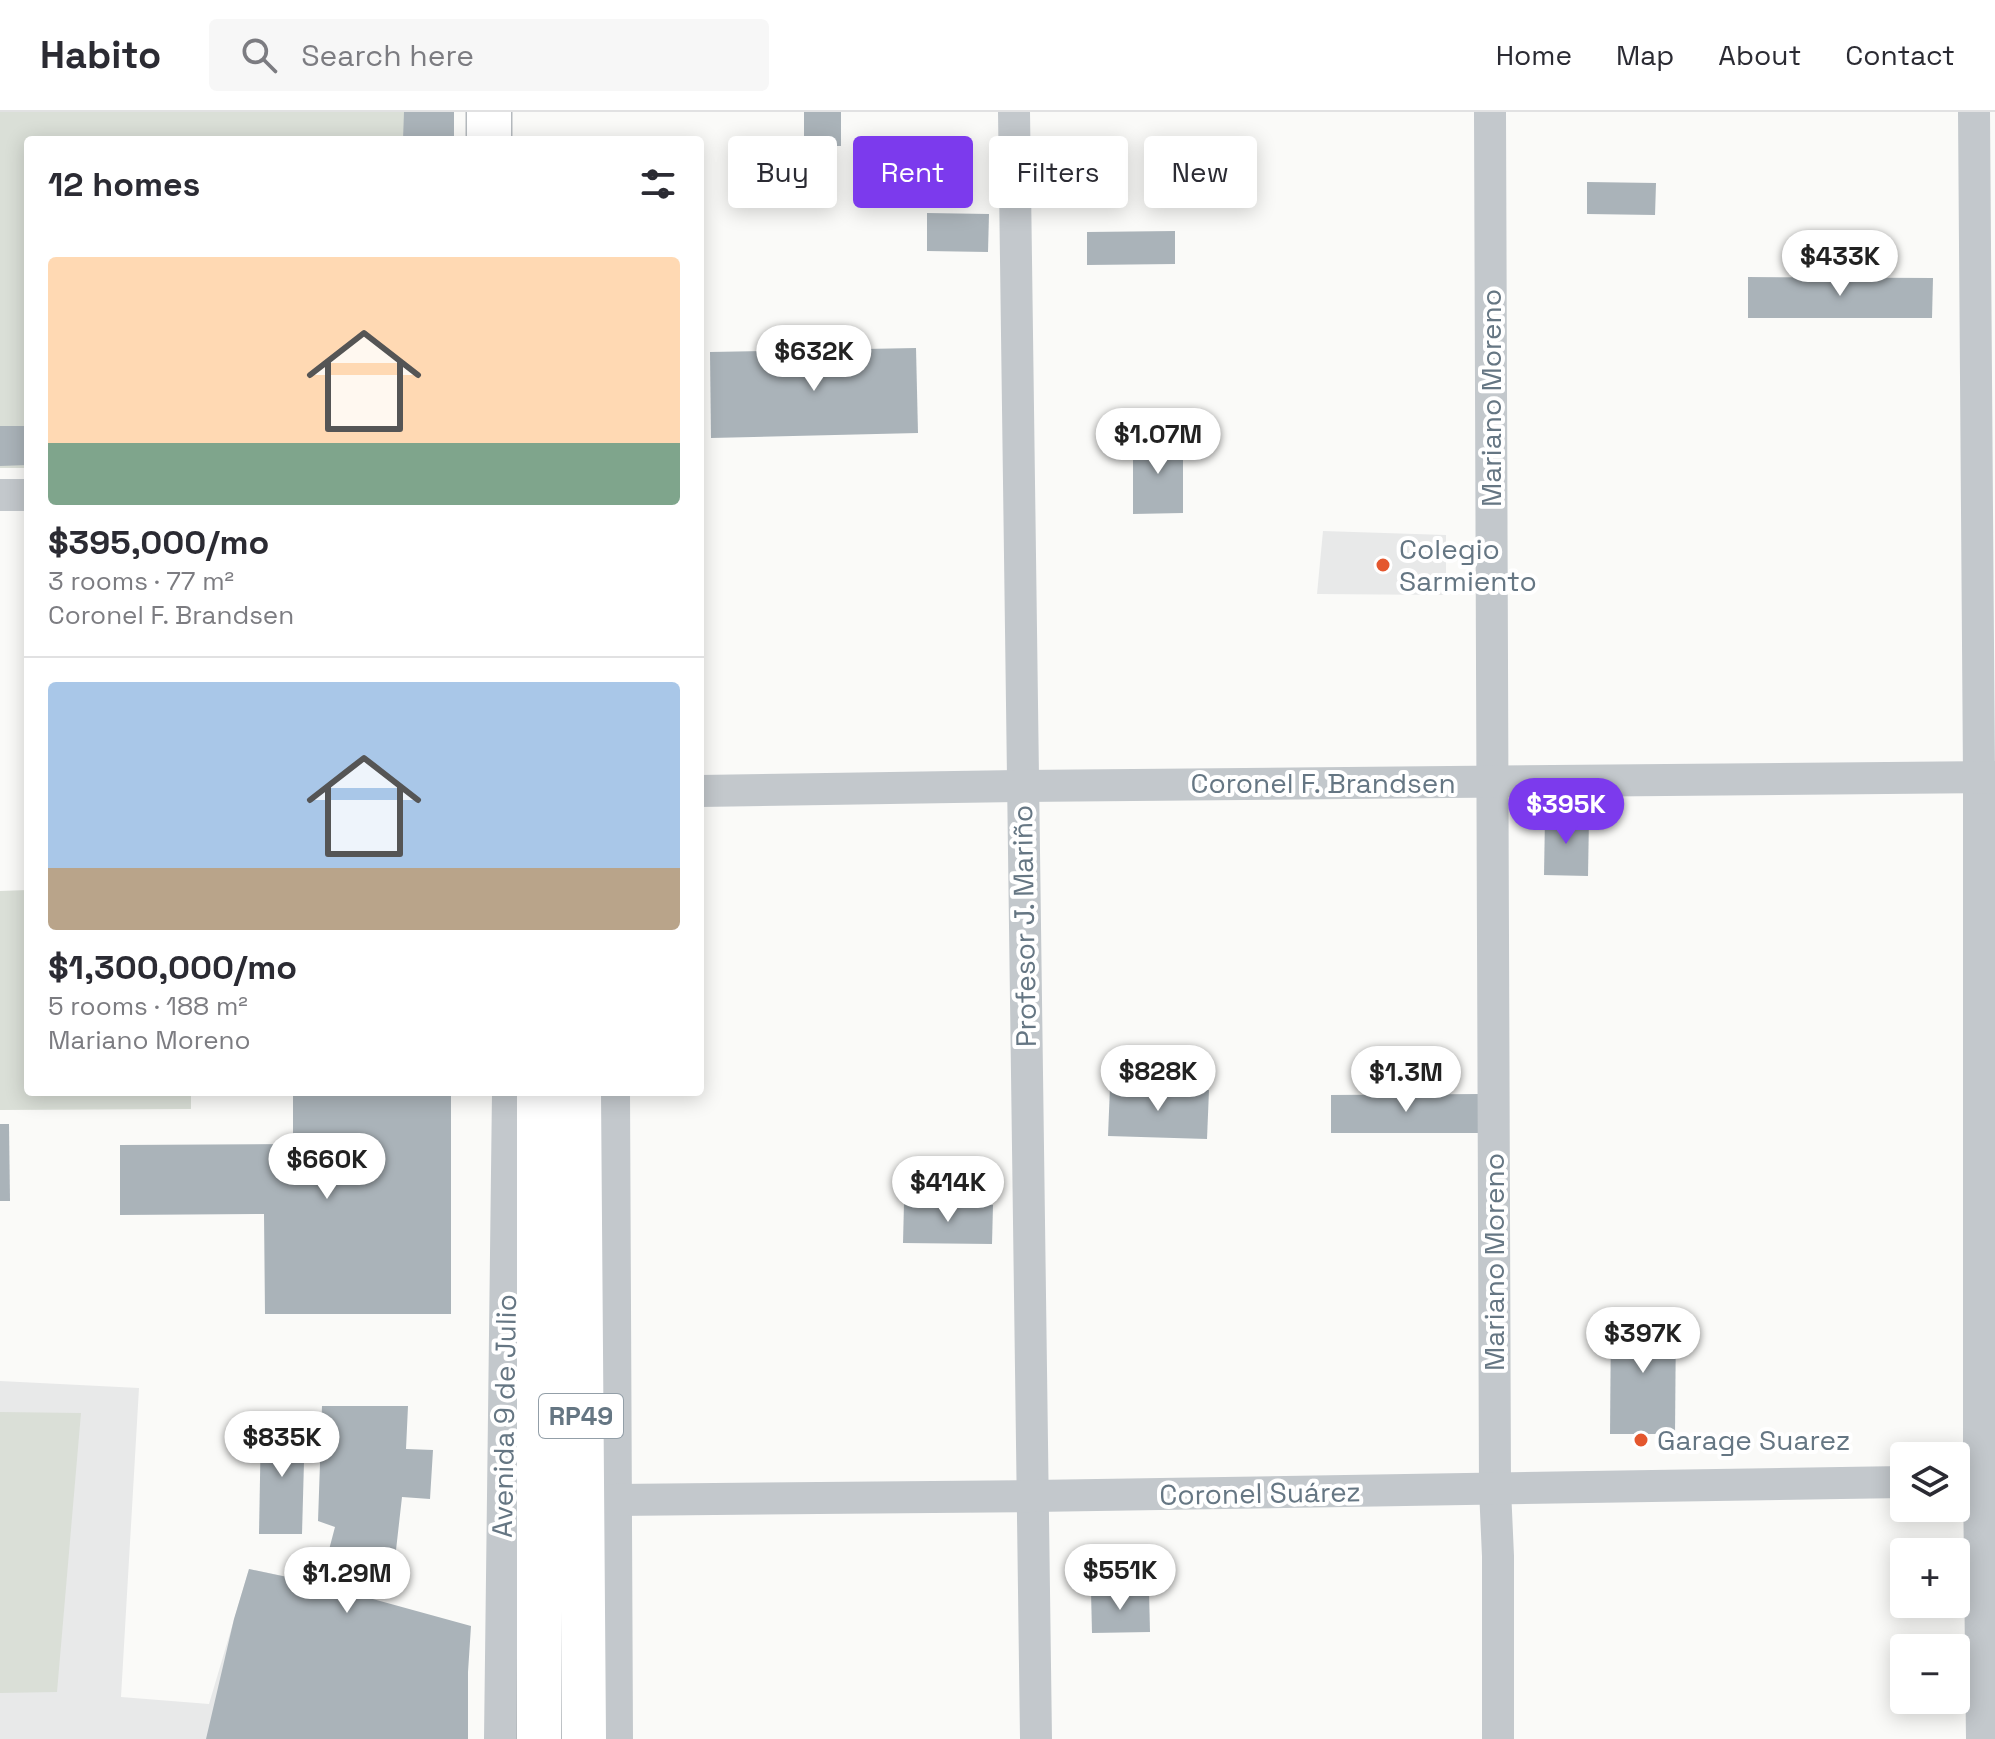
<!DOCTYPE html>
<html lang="en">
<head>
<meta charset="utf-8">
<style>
	:root { --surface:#fff; --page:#f7f7f7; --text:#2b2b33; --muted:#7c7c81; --line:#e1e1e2; --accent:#7c3aed }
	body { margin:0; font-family:"Space Grotesk",sans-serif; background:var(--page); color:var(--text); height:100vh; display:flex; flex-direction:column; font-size:30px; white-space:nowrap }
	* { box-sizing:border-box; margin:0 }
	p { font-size:26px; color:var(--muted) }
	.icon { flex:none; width:44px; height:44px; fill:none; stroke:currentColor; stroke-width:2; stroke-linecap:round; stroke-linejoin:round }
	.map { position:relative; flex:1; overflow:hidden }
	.sheet { position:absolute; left:24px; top:24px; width:680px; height:960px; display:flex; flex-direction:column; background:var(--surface); border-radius:8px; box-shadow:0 4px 20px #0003 }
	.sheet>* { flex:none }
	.banner { position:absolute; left:728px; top:24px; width:760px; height:72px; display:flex; gap:16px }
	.fabs { position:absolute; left:1890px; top:1330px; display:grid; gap:16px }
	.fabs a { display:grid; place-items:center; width:80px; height:80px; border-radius:8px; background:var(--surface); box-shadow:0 4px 20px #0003; font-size:40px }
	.price { position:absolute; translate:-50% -68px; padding:0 18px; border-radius:28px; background:#fff; color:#222; font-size:26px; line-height:52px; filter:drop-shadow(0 2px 4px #0008) }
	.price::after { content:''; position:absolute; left:50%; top:48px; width:24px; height:18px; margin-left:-12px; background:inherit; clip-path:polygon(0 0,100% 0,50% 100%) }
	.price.current { background:var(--accent); color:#fff }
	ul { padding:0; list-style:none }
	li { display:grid; align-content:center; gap:16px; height:424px; padding:0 24px }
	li+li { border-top:2px solid var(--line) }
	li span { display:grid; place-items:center; height:248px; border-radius:8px; color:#555 }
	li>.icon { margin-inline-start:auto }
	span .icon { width:144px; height:144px; fill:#fffc; stroke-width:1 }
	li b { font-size:34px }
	h2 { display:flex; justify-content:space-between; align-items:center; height:96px; padding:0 24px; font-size:34px }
	.tag { padding:0 28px; border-radius:8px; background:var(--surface); box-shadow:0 4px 20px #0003; font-size:28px; line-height:72px }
	.tag.current { background:var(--accent); color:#fff }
	header { display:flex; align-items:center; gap:48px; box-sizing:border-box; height:112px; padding:0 40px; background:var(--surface); border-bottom:2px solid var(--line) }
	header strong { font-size:38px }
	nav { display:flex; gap:44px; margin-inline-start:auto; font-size:28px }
	.search { width:560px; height:72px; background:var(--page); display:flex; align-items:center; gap:20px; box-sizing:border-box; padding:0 28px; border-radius:8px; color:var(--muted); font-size:30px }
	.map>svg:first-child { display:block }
</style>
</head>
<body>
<header>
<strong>Habito</strong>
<div class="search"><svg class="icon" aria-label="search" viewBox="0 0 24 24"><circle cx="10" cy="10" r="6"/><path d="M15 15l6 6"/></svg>Search here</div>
<nav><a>Home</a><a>Map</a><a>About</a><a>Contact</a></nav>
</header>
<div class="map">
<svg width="1995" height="1627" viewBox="0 0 1995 1627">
	<rect width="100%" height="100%" fill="#fafaf8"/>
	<g fill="#e8e9e9">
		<path d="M 1323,419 L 1446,423 L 1446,483 L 1317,482 Z"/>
		<path d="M 0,1269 L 139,1276 L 121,1585 L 209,1592 L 249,1457 L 308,1469 L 295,1516 L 468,1560 L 468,1627 L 0,1627 Z"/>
	</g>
	<g fill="#dadfd7">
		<path d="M 0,0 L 454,0 L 454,28 L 28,28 L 28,356 L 0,356 Z"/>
		<path d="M 28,778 L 28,980 L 191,980 L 191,997 L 0,998 L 0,779 Z"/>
		<path d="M 0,1300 L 81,1301 L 57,1580 L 0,1581 Z"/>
	</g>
	<g fill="#aab3b9">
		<path d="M 404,0 L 454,0 L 454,28 L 403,28 Z"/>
		<rect x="804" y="0" width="37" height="34"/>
		<path d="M 1587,70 L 1656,71 L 1655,103 L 1587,102 Z"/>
		<path d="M 927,101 L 989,102 L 988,140 L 927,139 Z"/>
		<path d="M 1175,119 L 1175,152 L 1087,153 L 1087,120 Z"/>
		<path d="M 700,144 L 703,144 L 704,186 L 700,186 Z"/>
		<path d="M 1748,165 L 1933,166 L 1932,206 L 1748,206 Z"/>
		<path d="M 916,236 L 918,321 L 711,326 L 710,240 Z"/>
		<path d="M 0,314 L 28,314 L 28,353 L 0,354 Z"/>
		<path d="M 1183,326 L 1183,401 L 1133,402 L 1133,327 Z"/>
		<path d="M 1545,705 L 1589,706 L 1588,764 L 1544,763 Z"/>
		<path d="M 1110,975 L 1209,978 L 1207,1027 L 1108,1024 Z"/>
		<path d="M 293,980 L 451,980 L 451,1202 L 265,1202 L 264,1102 L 120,1103 L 120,1033 L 293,1032 Z"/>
		<path d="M 1480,982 L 1481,1021 L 1331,1021 L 1331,983 Z"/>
		<path d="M 0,1012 L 9,1012 L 10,1089 L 0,1089 Z"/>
		<path d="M 904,1091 L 993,1093 L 992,1132 L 903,1131 Z"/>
		<path d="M 1611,1204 L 1676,1204 L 1675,1322 L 1610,1322 Z"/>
		<path d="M 322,1294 L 408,1294 L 406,1337 L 433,1338 L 430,1387 L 402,1385 L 395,1447 L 362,1440 L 351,1481 L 471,1514 L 468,1560 L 468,1627 L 206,1627 L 234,1507 L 249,1457 L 320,1472 L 335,1415 L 318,1409 Z"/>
		<path d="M 261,1311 L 305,1313 L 302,1422 L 259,1422 Z"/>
		<path d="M 1149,1478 L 1150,1520 L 1092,1521 L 1091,1479 Z"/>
	</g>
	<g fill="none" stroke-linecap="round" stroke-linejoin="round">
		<g stroke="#b5babe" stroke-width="47">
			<g id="primary">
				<path d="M 489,28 L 489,0"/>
				<path d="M 539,980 L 539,1627"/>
				<path d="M 579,980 L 584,1627"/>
			</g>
		</g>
		<g stroke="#c3c8cc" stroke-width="32">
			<path d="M 1014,0 L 1036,1627"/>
			<path d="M 1490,0 L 1495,1377 L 1498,1444 L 1498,1627"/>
			<path d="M 1974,0 L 1979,665 L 1979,1369 L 1982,1627"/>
			<path d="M 0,383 L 28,383"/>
			<path d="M 700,679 L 1022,674 L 1995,665"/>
			<path d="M 614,980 L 617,1627"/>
			<path d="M 615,1388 L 1033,1384 L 1904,1370"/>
			<path d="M 500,1627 L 508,980"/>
		</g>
		<use href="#primary" stroke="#fff" stroke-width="44"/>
	</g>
	<g fill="#e4572e" stroke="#fff" stroke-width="3">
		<circle cx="1383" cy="453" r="8"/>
		<circle cx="1641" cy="1328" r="8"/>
	</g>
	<g text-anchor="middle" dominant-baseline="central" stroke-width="8" stroke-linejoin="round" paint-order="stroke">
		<rect fill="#fff" stroke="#939fa8" stroke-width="2" x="539" y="1282" width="84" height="44" rx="6"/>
		<g font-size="26" font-weight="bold" fill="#657683">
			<text x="581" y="1304">RP49</text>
		</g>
		<g font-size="28" fill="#657683" stroke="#fff">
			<text transform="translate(1491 286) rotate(-90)">Mariano Moreno</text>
			<text x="1323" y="671">Coronel F. Brandsen</text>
			<text transform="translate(1024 814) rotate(-91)">Profesor J. Mariño</text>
			<text transform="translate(1494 1150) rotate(-90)">Mariano Moreno</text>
			<text transform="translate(504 1304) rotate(-89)">Avenida 9 de Julio</text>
			<text transform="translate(1260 1381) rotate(-1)">Coronel Suárez</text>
		</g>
		<g font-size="28" fill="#657683" stroke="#fff" text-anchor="start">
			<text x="1399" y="437">Colegio<tspan x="1399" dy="32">Sarmiento</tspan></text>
			<text x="1657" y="1328">Garage Suarez</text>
		</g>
	</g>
</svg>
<div class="fabs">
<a><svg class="icon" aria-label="layers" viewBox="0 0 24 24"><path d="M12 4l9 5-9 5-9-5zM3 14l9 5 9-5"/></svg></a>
<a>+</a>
<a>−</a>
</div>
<b class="price" style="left:1840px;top:186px">$433K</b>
<b class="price" style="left:814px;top:281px">$632K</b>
<b class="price" style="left:1158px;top:364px">$1.07M</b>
<b class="price current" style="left:1566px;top:734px">$395K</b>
<b class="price" style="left:1158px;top:1001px">$828K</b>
<b class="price" style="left:1406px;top:1002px">$1.3M</b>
<b class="price" style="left:327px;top:1089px">$660K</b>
<b class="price" style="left:948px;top:1112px">$414K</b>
<b class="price" style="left:1643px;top:1263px">$397K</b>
<b class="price" style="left:282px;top:1367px">$835K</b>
<b class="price" style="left:1120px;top:1500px">$551K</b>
<b class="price" style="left:347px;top:1503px">$1.29M</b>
<div class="banner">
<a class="tag">Buy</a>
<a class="tag current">Rent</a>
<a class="tag">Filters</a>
<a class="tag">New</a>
</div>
<section class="sheet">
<h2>12 homes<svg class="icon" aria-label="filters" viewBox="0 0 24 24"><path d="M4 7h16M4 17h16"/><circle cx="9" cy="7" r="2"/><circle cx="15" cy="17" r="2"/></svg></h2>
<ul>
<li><span style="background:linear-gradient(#ffd9b3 75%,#7fa58c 0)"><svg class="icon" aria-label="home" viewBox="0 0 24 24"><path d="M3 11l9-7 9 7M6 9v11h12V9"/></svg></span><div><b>$395,000/mo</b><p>3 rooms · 77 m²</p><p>Coronel F. Brandsen</p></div></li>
<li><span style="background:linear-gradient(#a9c7e8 75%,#b9a48a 0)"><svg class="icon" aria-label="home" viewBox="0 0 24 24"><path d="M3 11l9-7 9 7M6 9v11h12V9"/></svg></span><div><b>$1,300,000/mo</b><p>5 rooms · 188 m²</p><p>Mariano Moreno</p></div></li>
</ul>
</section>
</div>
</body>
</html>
